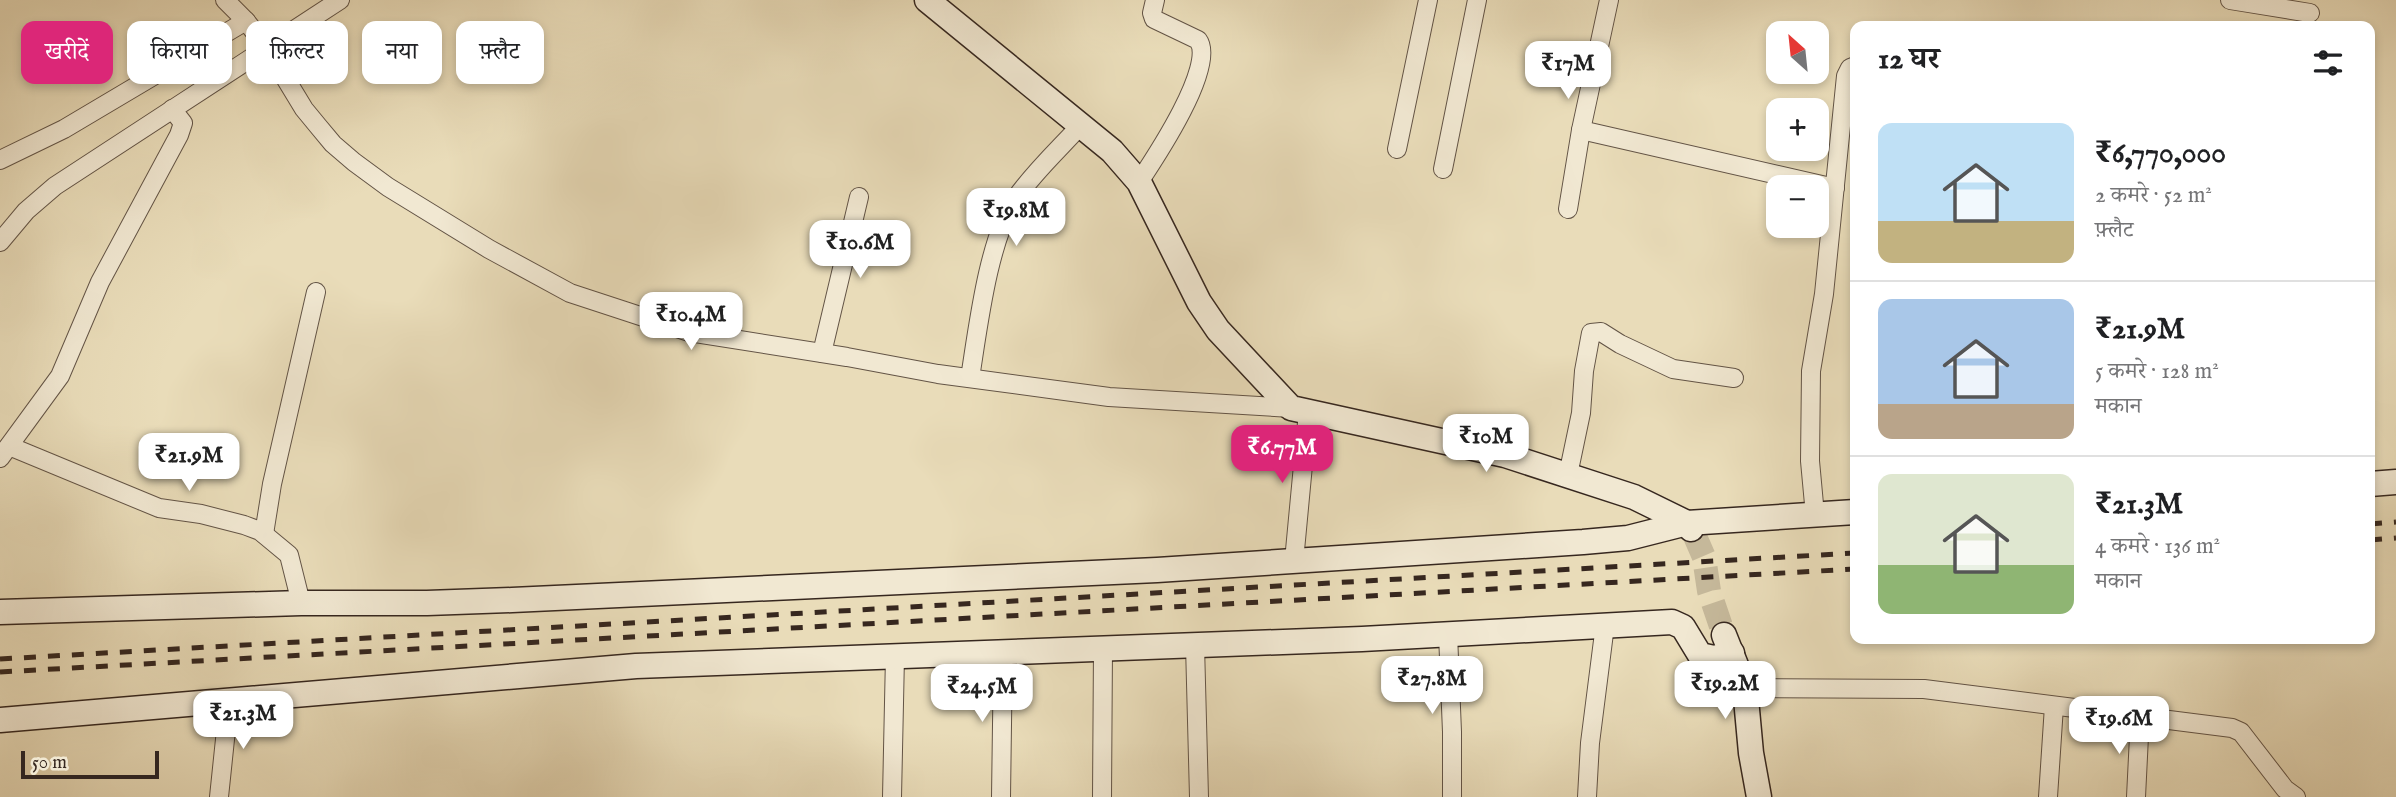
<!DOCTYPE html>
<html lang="hi">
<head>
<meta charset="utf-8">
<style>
	:root { --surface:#fff; --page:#f6f6f6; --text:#202124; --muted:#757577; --line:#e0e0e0; --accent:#db2777 }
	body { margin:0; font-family:"IM FELL English","Noto Serif Devanagari",serif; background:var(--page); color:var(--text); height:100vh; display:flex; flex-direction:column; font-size:26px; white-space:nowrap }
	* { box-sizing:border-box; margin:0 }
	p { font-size:23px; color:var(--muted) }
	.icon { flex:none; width:38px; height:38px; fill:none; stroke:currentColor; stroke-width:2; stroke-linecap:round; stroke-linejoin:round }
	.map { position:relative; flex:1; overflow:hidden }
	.drawer { position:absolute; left:1850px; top:21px; width:525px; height:623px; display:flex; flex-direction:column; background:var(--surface); border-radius:14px; box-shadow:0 4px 10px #0003 }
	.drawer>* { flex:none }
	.hud { position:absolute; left:21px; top:21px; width:665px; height:63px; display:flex; gap:14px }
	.needle { width:46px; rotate:333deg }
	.controls { position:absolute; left:1766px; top:21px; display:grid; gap:14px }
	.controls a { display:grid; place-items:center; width:63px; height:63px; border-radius:14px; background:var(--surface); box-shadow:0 4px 10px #0003; font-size:35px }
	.scale { position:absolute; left:21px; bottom:18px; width:138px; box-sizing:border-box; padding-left:7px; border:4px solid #36271f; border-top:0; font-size:19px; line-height:24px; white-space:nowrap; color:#36271f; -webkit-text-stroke:5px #f1e8d2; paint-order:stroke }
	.price { position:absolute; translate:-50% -60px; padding:0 16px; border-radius:14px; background:#fff; color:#222; font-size:23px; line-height:46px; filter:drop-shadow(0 2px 4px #0008) }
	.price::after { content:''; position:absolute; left:50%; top:42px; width:21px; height:16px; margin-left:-10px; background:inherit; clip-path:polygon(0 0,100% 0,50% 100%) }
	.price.current { background:var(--accent); color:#fff }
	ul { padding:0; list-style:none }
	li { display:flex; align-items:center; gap:21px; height:175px; padding:0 28px }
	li+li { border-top:2px solid var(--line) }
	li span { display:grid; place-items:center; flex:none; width:196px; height:140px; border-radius:14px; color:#555 }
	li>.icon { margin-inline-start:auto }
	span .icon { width:84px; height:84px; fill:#fffc; stroke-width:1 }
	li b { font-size:30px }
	h2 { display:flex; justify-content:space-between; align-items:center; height:84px; padding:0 28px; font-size:30px }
	.pill { padding:0 24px; border-radius:14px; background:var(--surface); box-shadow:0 4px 10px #0003; font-size:24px; line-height:63px }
	.pill.current { background:var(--accent); color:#fff }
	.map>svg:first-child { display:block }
</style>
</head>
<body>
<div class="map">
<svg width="2396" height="797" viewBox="0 0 2396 797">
	<rect width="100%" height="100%" fill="#e9dcb9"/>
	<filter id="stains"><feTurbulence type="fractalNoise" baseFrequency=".00286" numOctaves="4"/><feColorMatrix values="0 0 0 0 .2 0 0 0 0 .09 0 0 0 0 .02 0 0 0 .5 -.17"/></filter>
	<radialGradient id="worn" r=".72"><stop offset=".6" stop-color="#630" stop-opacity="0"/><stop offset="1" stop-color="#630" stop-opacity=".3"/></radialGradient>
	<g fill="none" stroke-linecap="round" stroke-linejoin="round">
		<path stroke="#c5b89a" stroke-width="24" stroke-dasharray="24 12" stroke-linecap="butt" d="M 1694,534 L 1704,557 L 1709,591 L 1724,635"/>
		<g stroke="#635446" stroke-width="20">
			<g id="street">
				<path d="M 225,0 L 246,21 L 267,48 L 304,109 L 318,126 L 333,144 L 354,162 L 388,187 L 489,249 L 570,293 L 689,332 L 847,357 L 938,374 L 1109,397 L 1291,408"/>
				<path d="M 2230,0 L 2310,13"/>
				<path d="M 1581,130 L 1835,188"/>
				<path d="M 1397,149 L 1428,0"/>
				<path d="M 0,160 L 64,129 L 246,21"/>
				<path d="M 1443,169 L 1477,0"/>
				<path d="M 1139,182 C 1155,158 1217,65 1198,40 L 1154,19 L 1152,13 L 1155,0"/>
				<path d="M 1568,209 L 1581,130 L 1609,0"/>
				<path d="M 0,242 L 26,211 L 55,186 L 340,0"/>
				<path d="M 822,353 L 859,197"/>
				<path d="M 970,378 C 978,328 988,240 1016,198 C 1034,172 1059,149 1080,126"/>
				<path d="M 9,446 L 159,508 L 201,514 L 244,525 L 260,531 L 289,555 L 301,603"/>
				<path d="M 0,458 L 60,376 L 100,282 L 179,135 L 183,123 L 172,109"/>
				<path d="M 1568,475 L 1581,413 L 1584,371 L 1591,333 L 1601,332 L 1620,344 L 1673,369 L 1734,378"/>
				<path d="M 1815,515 L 1810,461 L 1811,371 L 1824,294 L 1846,76 L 1850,68 L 1855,66"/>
				<path d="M 264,534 L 272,484 L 316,292"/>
				<path d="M 1294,561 L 1308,412"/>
				<path d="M 1448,634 L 1452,732 L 1452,797"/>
				<path d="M 1195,645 L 1199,797"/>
				<path d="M 1745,688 L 1924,689 L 2232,728 L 2241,732 L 2285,789 L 2296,797"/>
				<path d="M 219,797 L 229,701"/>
				<path d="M 892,797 L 895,656"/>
				<path d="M 1001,797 L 1003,652"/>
				<path d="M 1102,797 L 1103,648"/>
				<path d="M 1587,797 L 1590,743 L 1605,625"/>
				<path d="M 2048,797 L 2054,706"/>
				<path d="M 2136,797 L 2140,716"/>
			</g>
		</g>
		<g stroke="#36271f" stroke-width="27">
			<g id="secondary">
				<path d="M 927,0 L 1112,151 L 1139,182 L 1199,302 L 1218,330 L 1291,408 L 1505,455 L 1634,497 L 1687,523 L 1691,529"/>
				<path d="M 2370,484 L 2396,482"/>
				<path d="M 0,612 L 301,603 L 427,603 L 512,600 L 1157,570 L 1583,542 L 1628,538 L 1687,523 L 1855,512"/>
				<path d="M 1724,635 L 1745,688 L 1751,753 L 1759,797"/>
				<path d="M 0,720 L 636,666 L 1362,639 L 1672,622 L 1683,627 L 1700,655 L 1714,658 L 1732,653"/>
			</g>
		</g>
		<use href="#street" stroke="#f1e8d2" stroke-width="18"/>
		<use href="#secondary" stroke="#f1e8d2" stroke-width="24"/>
		<g stroke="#36271f" stroke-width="5" stroke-dasharray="12 12" stroke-linecap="butt">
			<path d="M 2370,524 L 2396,522"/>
			<path d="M 2370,540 L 2396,538"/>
			<path d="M 0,659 L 1855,553"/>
			<path d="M 0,672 L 1855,569"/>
		</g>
	</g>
	<rect width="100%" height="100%" filter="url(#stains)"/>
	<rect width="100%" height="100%" fill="url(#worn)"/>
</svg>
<div class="controls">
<a><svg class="needle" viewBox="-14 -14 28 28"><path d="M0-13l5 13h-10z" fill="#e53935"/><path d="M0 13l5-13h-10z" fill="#757577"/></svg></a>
<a>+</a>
<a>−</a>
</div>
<div class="scale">50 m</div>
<b class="price" style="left:1568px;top:101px">₹17M</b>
<b class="price" style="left:1016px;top:248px">₹19.8M</b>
<b class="price" style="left:860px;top:280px">₹10.6M</b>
<b class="price" style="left:691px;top:352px">₹10.4M</b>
<b class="price" style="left:1486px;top:474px">₹10M</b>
<b class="price current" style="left:1282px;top:485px">₹6.77M</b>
<b class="price" style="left:189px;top:493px">₹21.9M</b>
<b class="price" style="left:1432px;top:716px">₹27.8M</b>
<b class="price" style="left:1725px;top:721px">₹19.2M</b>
<b class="price" style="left:982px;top:724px">₹24.5M</b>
<b class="price" style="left:243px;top:751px">₹21.3M</b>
<b class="price" style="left:2119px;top:756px">₹19.6M</b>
<div class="hud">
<a class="pill current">खरीदें</a>
<a class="pill">किराया</a>
<a class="pill">फ़िल्टर</a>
<a class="pill">नया</a>
<a class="pill">फ़्लैट</a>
</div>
<section class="drawer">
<h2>12 घर<svg class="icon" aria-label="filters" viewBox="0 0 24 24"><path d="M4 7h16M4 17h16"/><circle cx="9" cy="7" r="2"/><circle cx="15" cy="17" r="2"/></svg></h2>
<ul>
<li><span style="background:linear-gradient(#bfe0f5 70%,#c2b280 0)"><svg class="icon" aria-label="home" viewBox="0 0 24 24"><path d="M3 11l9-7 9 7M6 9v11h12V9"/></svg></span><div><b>₹6,770,000</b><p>2 कमरे · 52 m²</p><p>फ़्लैट</p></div></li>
<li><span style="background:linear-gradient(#a9c7e8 75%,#b9a48a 0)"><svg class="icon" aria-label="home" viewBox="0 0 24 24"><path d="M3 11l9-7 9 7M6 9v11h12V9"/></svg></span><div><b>₹21.9M</b><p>5 कमरे · 128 m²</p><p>मकान</p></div></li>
<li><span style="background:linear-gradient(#dfe7d0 65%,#8fb573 0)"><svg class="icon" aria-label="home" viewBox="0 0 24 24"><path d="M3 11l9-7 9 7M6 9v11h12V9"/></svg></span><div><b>₹21.3M</b><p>4 कमरे · 136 m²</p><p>मकान</p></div></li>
</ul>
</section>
</div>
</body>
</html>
